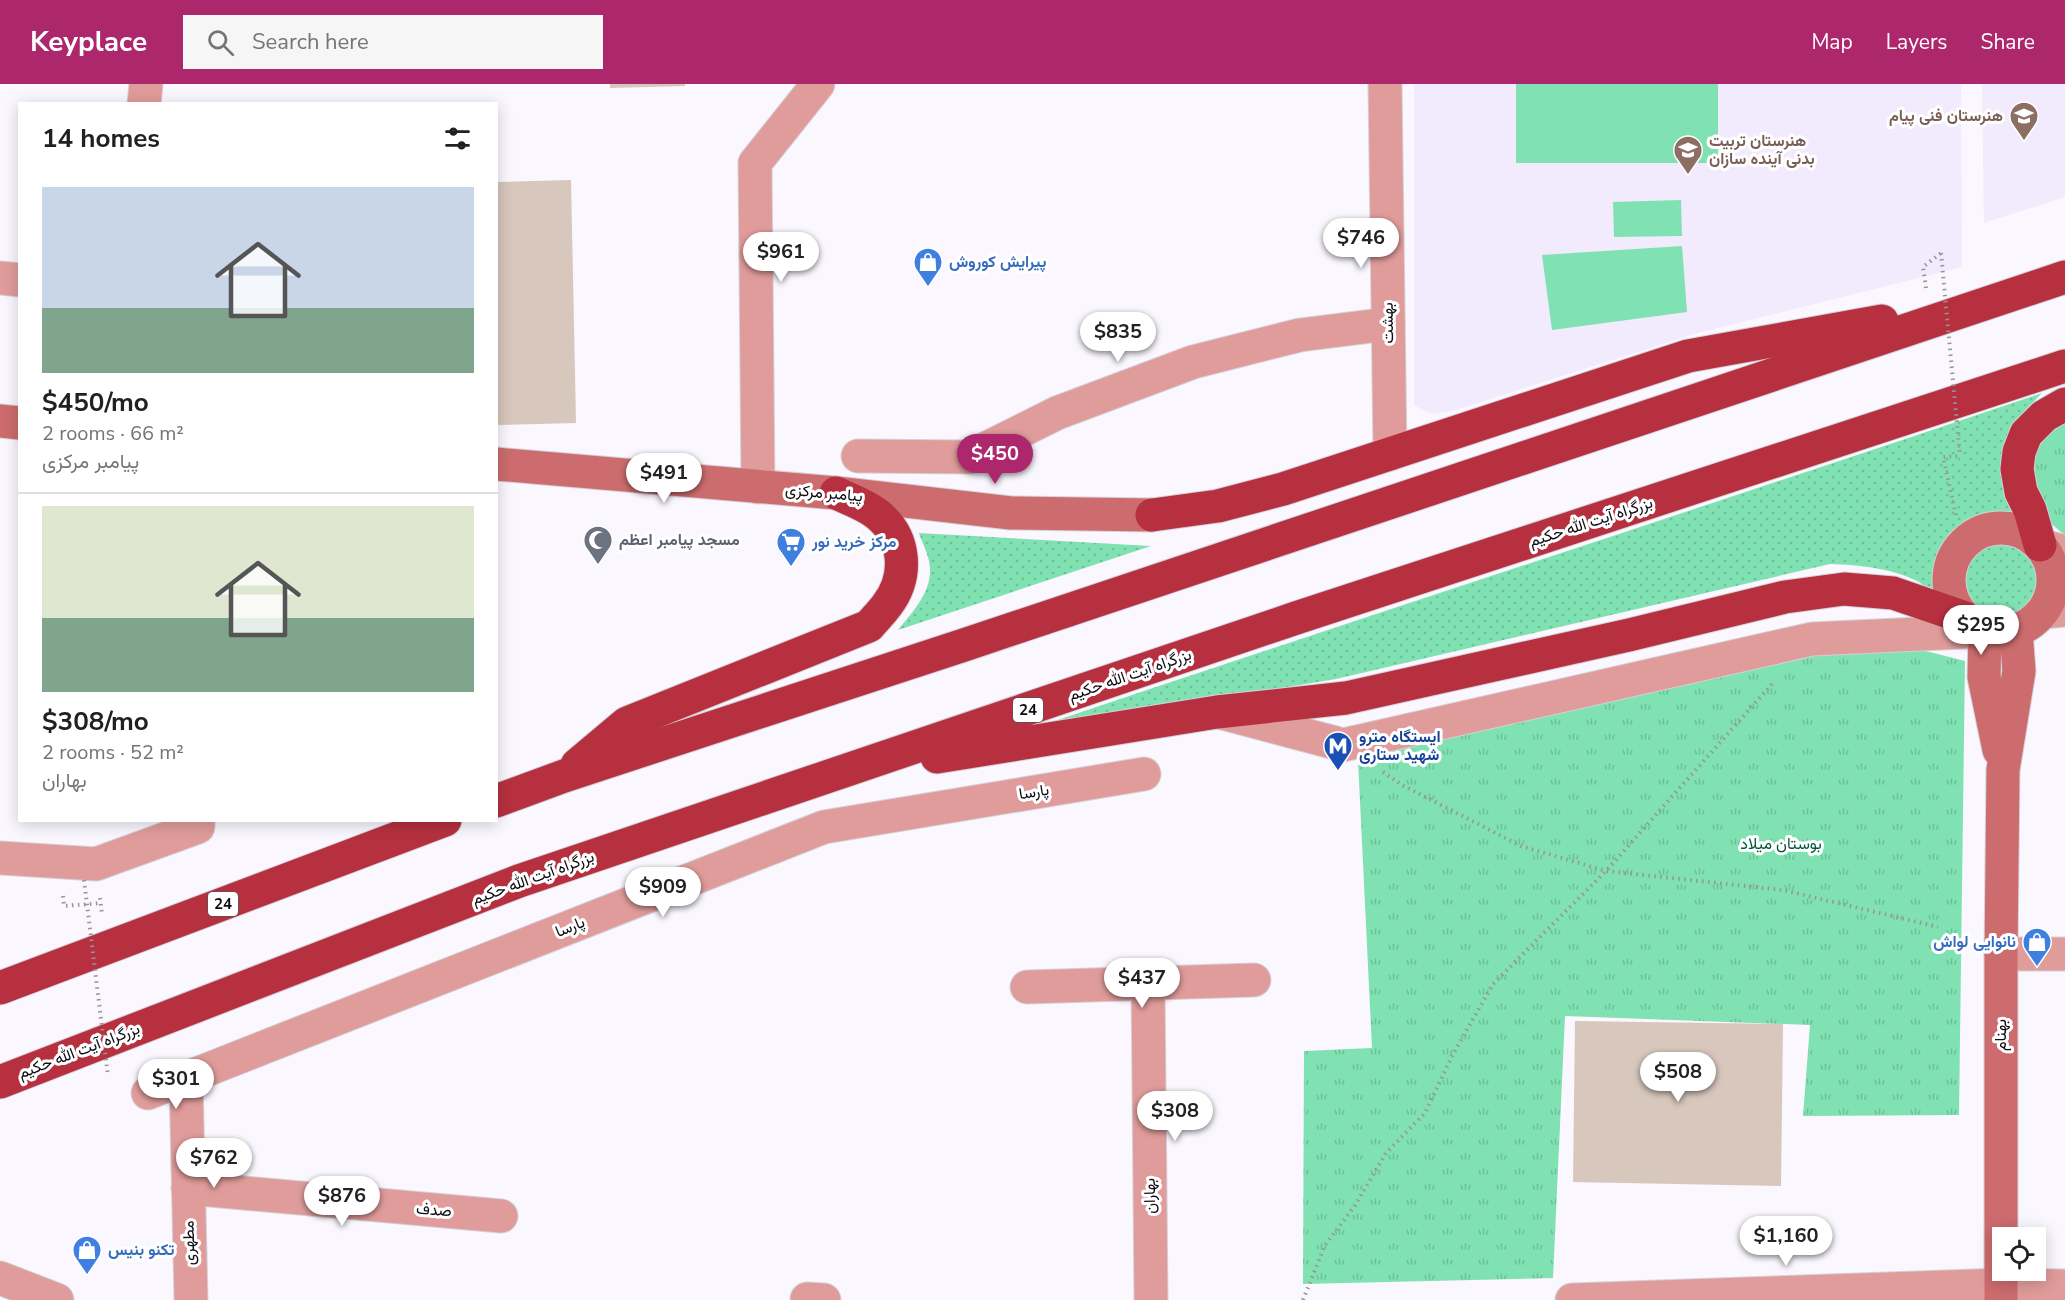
<!DOCTYPE html>
<html lang="en">
<head>
<meta charset="utf-8">
<style>
	:root { --surface:#fff; --page:#f6f6f6; --text:#202124; --muted:#757577; --line:#e0e0e0; --accent:#ad276c }
	body { margin:0; font-family:"Nunito Sans",Vazirmatn,sans-serif; background:var(--page); color:var(--text); height:100vh; display:flex; flex-direction:column; font-size:22px; white-space:nowrap }
	* { box-sizing:border-box; margin:0 }
	p { font-size:20px; color:var(--muted) }
	.icon { flex:none; width:33px; height:33px; fill:none; stroke:currentColor; stroke-width:2; stroke-linecap:round; stroke-linejoin:round }
	.map { position:relative; flex:1; overflow:hidden }
	.drawer { position:absolute; left:18px; top:18px; width:480px; height:720px; display:flex; flex-direction:column; background:var(--surface); border-radius:0px; box-shadow:0 3px 15px #0003 }
	.drawer>* { flex:none }
	.fabs { position:absolute; left:1992px; top:1143px; display:grid; gap:12px }
	.fabs a { display:grid; place-items:center; width:54px; height:54px; border-radius:0px; background:var(--surface); box-shadow:0 3px 15px #0003; font-size:30px }
	.price { position:absolute; translate:-50% -51px; padding:0 14px; border-radius:21px; background:#fff; color:#222; font-size:20px; line-height:39px; filter:drop-shadow(0 2px 3px #0008) }
	.price::after { content:''; position:absolute; left:50%; top:36px; width:18px; height:14px; margin-left:-9px; background:inherit; clip-path:polygon(0 0,100% 0,50% 100%) }
	.price.current { background:var(--accent); color:#fff }
	ul { padding:0; list-style:none }
	li { display:grid; align-content:center; gap:12px; height:318px; padding:0 24px }
	li+li { border-top:2px solid var(--line) }
	li span { display:grid; place-items:center; height:186px; border-radius:0px; color:#555 }
	li>.icon { margin-inline-start:auto }
	span .icon { width:108px; height:108px; fill:#fffc; stroke-width:1 }
	li b { font-size:26px }
	h2 { display:flex; justify-content:space-between; align-items:center; height:72px; padding:0 24px; font-size:26px }
	header { display:flex; align-items:center; gap:36px; box-sizing:border-box; height:84px; padding:0 30px; background:var(--accent); color:#fff }
	header strong { font-size:28px }
	nav { display:flex; gap:33px; margin-inline-start:auto; font-size:21px }
	.search { width:420px; height:54px; background:var(--page); display:flex; align-items:center; gap:15px; box-sizing:border-box; padding:0 21px; border-radius:0px; color:var(--muted); font-size:22px }
	.map>svg:first-child { display:block }
</style>
</head>
<body>
<header>
<strong>Keyplace</strong>
<div class="search"><svg class="icon" aria-label="search" viewBox="0 0 24 24"><circle cx="10" cy="10" r="6"/><path d="M15 15l6 6"/></svg>Search here</div>
<nav><a>Map</a><a>Layers</a><a>Share</a></nav>
</header>
<div class="map">
<svg width="2065" height="1216" viewBox="0 0 2065 1216">
	<defs>
		<pattern id="grass-dots" width="8" height="8" patternUnits="userSpaceOnUse" patternTransform="scale(1.5)"><rect width="8" height="8" fill="#80e2b2"/><path d="M2 2h.1M6 6h.1" fill="none" stroke="#6dc198" stroke-width="1.8" stroke-linecap="round"/></pattern>
		<pattern id="park-tufts" width="24" height="20" patternUnits="userSpaceOnUse" patternTransform="scale(1.5)"><rect width="24" height="20" fill="#80e2b2"/><path d="M3 7l-1-3M5 7V3M7 7l1-3M15 17l-1-3M17 17v-4M19 17l1-3" fill="none" stroke="#6dc198"/></pattern>
	</defs>
	<rect width="100%" height="100%" fill="#faf7fe"/>
	<g fill="#f2eafd">
		<path d="M 1414,0 L 1961,0 L 1962,183 L 1694,250 L 1478,319 L 1452,327 L 1431,330 L 1414,321 Z"/>
		<path d="M 1982,0 L 2065,0 L 2065,113 L 1984,139 Z"/>
	</g>
	<g fill="url(#grass-dots)">
		<path d="M 2042,309 C 2026,326 1999,351 2003,376 C 2007,396 2017,416 2023,435 C 2015,434 2007,431 1999,432 C 1976,432 1940,457 1935,481 C 1933,492 1936,503 1936,514 C 1931,509 1925,502 1919,498 C 1892,484 1860,481 1830,480 L 1336,595 L 1025,647 C 1364,533 1704,423 2042,309 Z"/>
		<path d="M 919,449 L 1151,462 L 898,546 C 914,526 935,505 929,477 C 927,468 922,458 919,449 Z"/>
		<circle cx="2001" cy="497" r="44"/>
	</g>
	<g fill="url(#park-tufts)">
		<path d="M 2065,326 L 2065,451 C 2039,432 2036,419 2033,388 C 2032,376 2032,363 2039,352 C 2045,343 2057,334 2065,326 Z"/>
		<path d="M 1906,562 L 1965,577 L 1959,1031 L 1803,1032 L 1810,941 L 1565,932 L 1553,1194 L 1303,1200 L 1304,967 L 1372,964 L 1358,676 L 1734,584 L 1811,568 Z"/>
	</g>
	<g fill="#80e2b2">
		<rect x="1516" y="0" width="202" height="79"/>
		<path d="M 1681,116 L 1682,152 L 1614,153 L 1613,118 Z"/>
		<path d="M 1682,162 L 1687,228 L 1552,246 L 1542,171 Z"/>
	</g>
	<g fill="#d7c7bc">
		<path d="M 610,0 L 685,0 L 685,2 L 610,4 Z"/>
		<path d="M 571,96 L 576,339 L 496,341 L 496,98 Z"/>
		<path d="M 1575,937 L 1783,940 L 1781,1102 L 1573,1098 Z"/>
	</g>
	<g fill="none" stroke-linecap="round" stroke-linejoin="round">
		<g stroke="#d4d1d8" stroke-width="35">
			<g id="minor">
				<path d="M 1385,0 L 1390,370"/>
				<path d="M 144,20 L 146,0"/>
				<path d="M 0,194 L 20,196"/>
				<path d="M 858,372 L 969,373 L 1057,329 L 1193,278 L 1300,251 L 1388,240"/>
				<path d="M 758,403 L 755,79 L 818,0"/>
				<path d="M 1219,628 L 1343,661 L 1812,555 L 1985,547"/>
				<path d="M 0,774 L 96,780 L 198,743 L 198,736"/>
				<path d="M 2001,870 L 2065,870"/>
				<path d="M 1148,900 L 1151,1216"/>
				<path d="M 1027,903 L 1254,896"/>
				<path d="M 186,995 L 191,1216"/>
				<path d="M 148,1009 L 824,743 L 1144,690"/>
				<path d="M 188,1104 L 501,1132"/>
				<path d="M 807,1215 L 824,1216"/>
				<path d="M 1572,1216 L 2002,1201 L 2065,1202"/>
			</g>
		</g>
		<g stroke="#d4d1d8" stroke-width="35">
			<g id="tertiary">
				<path d="M 2040,461 L 2065,468"/>
				<path d="M 2043,528 L 2065,526"/>
				<path d="M 0,1194 L 57,1216"/>
			</g>
		</g>
		<g stroke="#d4d1d8" stroke-width="35">
			<g id="secondary">
				<path d="M 0,337 L 20,339"/>
				<path d="M 496,380 L 836,409 L 1011,429 L 1152,431"/>
				<circle cx="2001" cy="496" r="52"/>
				<path d="M 1985,547 L 1984,593 L 1999,666"/>
				<path d="M 2001,1216 L 2001,870 L 2003,686 L 2019,587 L 2016,547"/>
			</g>
		</g>
		<g stroke="#d4d1d8" stroke-width="35">
			<g id="trunk">
				<path d="M 1152,431 L 1218,422 L 1283,405 L 1688,272 L 1882,237"/>
				<path d="M 2040,461 L 2030,426 L 2021,408 L 2017,385 L 2019,368 L 2026,350 L 2044,332 L 2065,320"/>
				<path d="M 937,673 L 1217,628 L 1346,614 L 1629,551 L 1785,513 L 1844,505 L 1893,509 L 1963,533"/>
				<path d="M 577,681 L 627,639 L 869,542 C 875,535 882,528 887,521 C 909,492 906,453 877,430 C 866,421 849,415 836,409"/>
				<path d="M 496,717 L 564,692 L 964,561 L 2065,193"/>
				<path d="M 0,904 L 445,736"/>
				<path d="M 0,998 L 519,797 L 1296,534 L 2065,282"/>
			</g>
		</g>
		<g stroke="#97949b" stroke-width="4" stroke-dasharray="1.5 4.5" stroke-linecap="butt">
			<path d="M 1926,204 L 1923,183 L 1941,169"/>
			<path d="M 1956,431 L 1943,373 L 1960,372"/>
			<path d="M 1383,688 L 1402,701 L 1521,762 L 1606,787 L 1783,806 L 1938,843"/>
			<path d="M 63,812 L 64,822 L 101,819"/>
			<path d="M 100,814 L 102,830"/>
			<path d="M 1303,1216 L 1325,1161 L 1354,1123 L 1386,1069 L 1425,1029 L 1452,972 L 1493,900 L 1606,787 L 1772,600"/>
		</g>
		<use href="#minor" stroke="#e09c9b" stroke-width="33"/>
		<use href="#tertiary" stroke="#e09c9b" stroke-width="33"/>
		<use href="#secondary" stroke="#cd6c6e" stroke-width="33"/>
		<use href="#trunk" stroke="#b6303f" stroke-width="33"/>
		<g stroke="#97949b" stroke-width="4" stroke-dasharray="1.5 4.5" stroke-linecap="butt">
			<path d="M 1941,169 L 1960,372"/>
			<path d="M 84,796 L 108,992"/>
		</g>
	</g>
	<defs>
		<g id="school-pin" transform="scale(1.5)"><path d="M0 17L-7.5 6A9.5 9.5 0 1 1 7.5 6Z" fill="#8d6e63" stroke="#fff"/><path d="M0-5L7-2L0 1L-7-2ZM-4 1L0 2.5L4 1V4Q0 6-4 4Z" fill="#fff"/></g>
		<g id="shop-pin" transform="scale(1.5)"><path d="M0 17L-7.5 6A9.5 9.5 0 1 1 7.5 6Z" fill="#3f7fe0" stroke="#fff"/><path d="M-5-2.5h2.3a2.7 3.5 0 0 1 5.4 0H5L5.5 6h-11ZM-1.5-2.5h3a1.5 2.3 0 0 0-3 0Z" fill="#fff"/></g>
		<g id="mosque-pin" transform="scale(1.5)"><path d="M0 17L-7.5 6A9.5 9.5 0 1 1 7.5 6Z" fill="#6b7280" stroke="#fff"/><path d="M3.5-4.9A6 6 0 1 0 3.5 4.9A5 5 0 1 1 3.5-4.9Z" fill="#fff"/></g>
		<g id="supermarket-pin" transform="scale(1.5)"><path d="M0 17L-7.5 6A9.5 9.5 0 1 1 7.5 6Z" fill="#3f7fe0" stroke="#fff"/><path d="M-6-5.5h2.5l.6 2H6L4.5 2H-2.5L-4.4-4H-6ZM-1.5 3.2a1.3 1.3 0 1 0 .1 0ZM3 3.2a1.3 1.3 0 1 0 .1 0Z" fill="#fff"/></g>
		<g id="metro-pin" transform="scale(1.5)"><path d="M0 17L-7.5 6A9.5 9.5 0 1 1 7.5 6Z" fill="#1a4fb4" stroke="#fff"/><path d="M-5.5 5V-5H-3L0 0L3-5H5.5V5H3V-.5L0 4L-3-.5V5Z" fill="#fff"/></g>
	</defs>
	<g fill-rule="evenodd">
		<use href="#school-pin" x="2024" y="32"/>
		<use href="#school-pin" x="1688" y="66"/>
		<use href="#shop-pin" x="928" y="178"/>
		<use href="#mosque-pin" x="598" y="456"/>
		<use href="#supermarket-pin" x="791" y="458"/>
		<use href="#metro-pin" x="1338" y="662"/>
		<use href="#shop-pin" x="2037" y="858"/>
		<use href="#shop-pin" x="87" y="1166"/>
	</g>
	<g text-anchor="middle" dominant-baseline="central" stroke-width="6" stroke-linejoin="round" paint-order="stroke">
		<g fill="#fff" stroke="#565458" stroke-width="1.5">
			<rect x="1013" y="614" width="30" height="24" rx="4.5"/>
			<rect x="208" y="808" width="30" height="24" rx="4.5"/>
		</g>
		<g font-size="15" font-weight="bold" fill="#0d0b11">
			<text x="1028" y="626">24</text>
			<text x="223" y="820">24</text>
		</g>
		<g font-size="16" font-weight="bold" fill="#785e54" stroke="#fff" text-anchor="end">
			<text x="2003" y="32">هنرستان فنی پیام</text>
			<text x="1709" y="57" text-anchor="start">هنرستان تربیت<tspan x="1709" dy="18">بدنی آینده سازان</tspan></text>
		</g>
		<g font-size="16" font-weight="bold" fill="#366cbe" stroke="#fff" text-anchor="start">
			<text x="949" y="178">پیرایش کوروش</text>
			<text x="812" y="458">مرکز خرید نور</text>
			<text x="2016" y="858" text-anchor="end">نانوایی لواش</text>
			<text x="108" y="1166">تکنو بنیس</text>
		</g>
		<g font-size="16" fill="#0d0b11" stroke="#fff">
			<text transform="translate(1388 239) rotate(-91)">بهشت</text>
			<text transform="translate(824 409) rotate(5)">پیامبر مرکزی</text>
			<text transform="translate(1591 438) rotate(-18)">بزرگراه آیت الله حکیم</text>
			<text transform="translate(1130 591) rotate(-19)">بزرگراه آیت الله حکیم</text>
			<text transform="translate(1034 708) rotate(-9)">پارسا</text>
			<text transform="translate(533 794) rotate(-20)">بزرگراه آیت الله حکیم</text>
			<text transform="translate(570 843) rotate(-22)">پارسا</text>
			<text transform="translate(2001 951) rotate(-90)">بهنام</text>
			<text transform="translate(79 967) rotate(-21)">بزرگراه آیت الله حکیم</text>
			<text transform="translate(1150 1112) rotate(-91)">بهاران</text>
			<text transform="translate(434 1126) rotate(5)">صدف</text>
			<text transform="translate(189 1159) rotate(-91)">مطهری</text>
		</g>
		<g font-size="16" font-weight="bold" fill="#5b616d" stroke="#fff" text-anchor="start">
			<text x="619" y="456">مسجد پیامبر اعظم</text>
		</g>
		<g font-size="16" font-weight="bold" fill="#164399" stroke="#fff" text-anchor="start">
			<text x="1359" y="653">ایستگاه مترو<tspan x="1359" dy="18">شهید ستاری</tspan></text>
		</g>
		<g font-size="16" fill="#005738" stroke="#fff">
			<text x="1781" y="760">بوستان میلاد</text>
		</g>
	</g>
</svg>
<div class="fabs">
<a><svg class="icon" aria-label="locate" viewBox="0 0 24 24"><circle cx="12" cy="12" r="6"/><path d="M12 2v4M12 18v4M2 12h4M18 12h4"/></svg></a>
</div>
<b class="price" style="left:1361px;top:185px">$746</b>
<b class="price" style="left:781px;top:199px">$961</b>
<b class="price" style="left:1118px;top:279px">$835</b>
<b class="price current" style="left:995px;top:401px">$450</b>
<b class="price" style="left:664px;top:420px">$491</b>
<b class="price" style="left:1981px;top:572px">$295</b>
<b class="price" style="left:663px;top:834px">$909</b>
<b class="price" style="left:1142px;top:925px">$437</b>
<b class="price" style="left:1678px;top:1019px">$508</b>
<b class="price" style="left:176px;top:1026px">$301</b>
<b class="price" style="left:1175px;top:1058px">$308</b>
<b class="price" style="left:214px;top:1105px">$762</b>
<b class="price" style="left:342px;top:1143px">$876</b>
<b class="price" style="left:1786px;top:1183px">$1,160</b>
<section class="drawer">
<h2>14 homes<svg class="icon" aria-label="filters" viewBox="0 0 24 24"><path d="M4 7h16M4 17h16"/><circle cx="9" cy="7" r="2"/><circle cx="15" cy="17" r="2"/></svg></h2>
<ul>
<li><span style="background:linear-gradient(#c9d6e8 65%,#7fa58c 0)"><svg class="icon" aria-label="home" viewBox="0 0 24 24"><path d="M3 11l9-7 9 7M6 9v11h12V9"/></svg></span><div><b>$450/mo</b><p>2 rooms · 66 m²</p><p>پیامبر مرکزی</p></div></li>
<li><span style="background:linear-gradient(#dfe7d0 60%,#7fa58c 0)"><svg class="icon" aria-label="home" viewBox="0 0 24 24"><path d="M3 11l9-7 9 7M6 9v11h12V9"/></svg></span><div><b>$308/mo</b><p>2 rooms · 52 m²</p><p>بهاران</p></div></li>
</ul>
</section>
</div>
</body>
</html>
